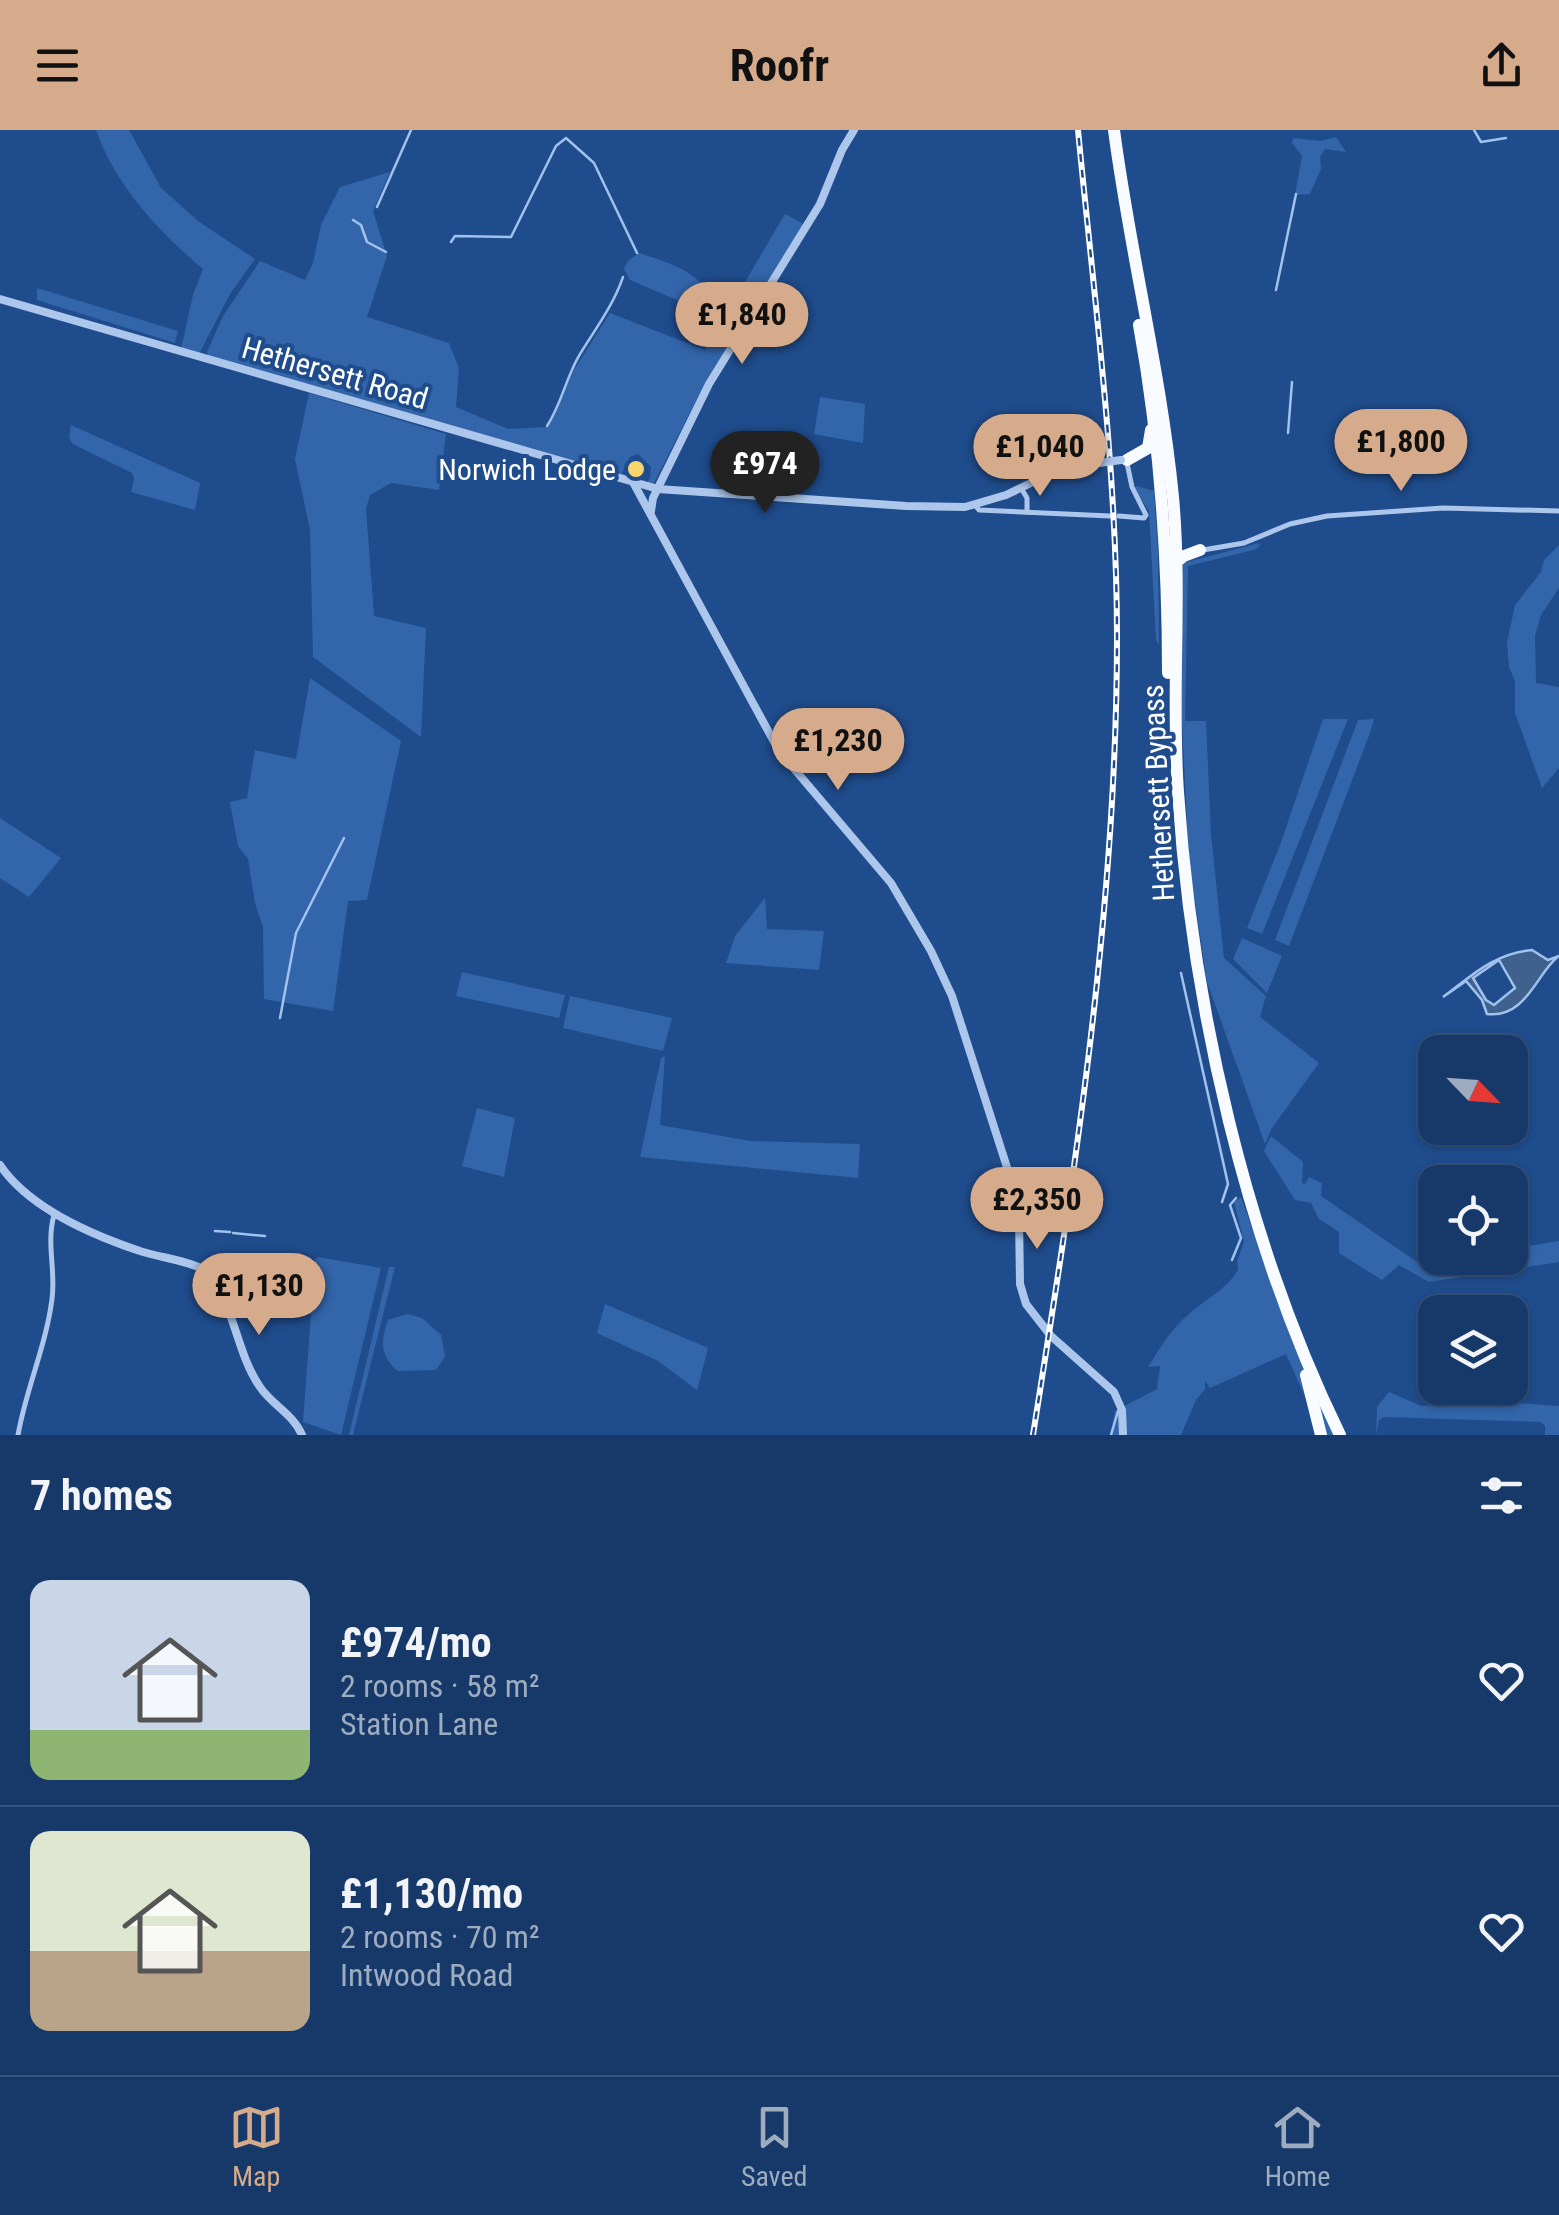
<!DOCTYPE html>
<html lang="en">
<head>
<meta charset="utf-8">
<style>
	:root { --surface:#173969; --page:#20406f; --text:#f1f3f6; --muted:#9eacc0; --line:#36537d; --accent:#d6ab8b }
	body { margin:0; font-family:"Roboto Condensed",sans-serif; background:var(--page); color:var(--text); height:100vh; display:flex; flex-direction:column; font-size:38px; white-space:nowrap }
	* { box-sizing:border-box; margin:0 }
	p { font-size:32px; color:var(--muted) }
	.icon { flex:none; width:55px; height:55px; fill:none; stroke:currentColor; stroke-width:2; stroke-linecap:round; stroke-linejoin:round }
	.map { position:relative; height:1305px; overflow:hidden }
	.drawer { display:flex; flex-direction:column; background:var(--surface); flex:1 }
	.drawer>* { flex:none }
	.needle { width:65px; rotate:115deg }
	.controls { position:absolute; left:1418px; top:905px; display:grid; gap:20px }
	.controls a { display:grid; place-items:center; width:110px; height:110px; border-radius:20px; background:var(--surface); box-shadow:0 2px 8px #0004,0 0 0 2px var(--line); font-size:50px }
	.price { position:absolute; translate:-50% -85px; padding:0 22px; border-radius:35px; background:var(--accent); color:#111; font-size:32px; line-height:65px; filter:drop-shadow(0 2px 5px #0008) }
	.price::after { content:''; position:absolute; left:50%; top:60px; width:30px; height:22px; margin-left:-15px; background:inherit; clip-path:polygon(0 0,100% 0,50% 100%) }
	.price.selected { background:#222; color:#fff }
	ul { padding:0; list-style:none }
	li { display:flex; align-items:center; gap:30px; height:250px; padding:0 30px }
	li+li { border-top:2px solid var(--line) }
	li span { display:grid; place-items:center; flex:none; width:280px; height:200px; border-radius:20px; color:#555 }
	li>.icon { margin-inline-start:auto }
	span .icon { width:120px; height:120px; fill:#fffc; stroke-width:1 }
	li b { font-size:42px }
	h2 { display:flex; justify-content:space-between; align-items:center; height:120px; padding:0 30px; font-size:42px }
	header { display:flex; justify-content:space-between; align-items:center; height:130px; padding:0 30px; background:var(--accent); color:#111; font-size:45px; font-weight:700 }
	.tabs { display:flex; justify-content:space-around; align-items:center; height:140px; border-top:2px solid var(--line); background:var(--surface); font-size:28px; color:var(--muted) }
	.tabs a { display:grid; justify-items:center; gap:5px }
	.tabs .selected { color:var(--accent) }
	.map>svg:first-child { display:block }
</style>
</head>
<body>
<header><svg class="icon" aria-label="menu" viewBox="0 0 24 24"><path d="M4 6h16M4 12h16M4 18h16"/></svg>Roofr<svg class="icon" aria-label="share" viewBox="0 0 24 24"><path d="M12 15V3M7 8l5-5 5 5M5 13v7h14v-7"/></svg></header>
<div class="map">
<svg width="1559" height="1305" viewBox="0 0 1559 1305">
	<rect width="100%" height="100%" fill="#1f4c8c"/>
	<g fill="#3365aa">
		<path d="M 96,0 L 129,0 L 161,58 L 198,91 L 255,129 L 230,164 L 199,224 L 181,219 L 193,165 L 203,139 C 160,103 115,55 96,0 Z"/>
		<path d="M 1336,7 L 1346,22 L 1325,19 L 1320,27 L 1321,39 L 1310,64 L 1295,65 L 1302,26 L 1292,13 L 1293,8 L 1321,11 Z"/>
		<path d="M 390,42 L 373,81 L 387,126 L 367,187 L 449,213 L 459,238 L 456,277 L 508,299 L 546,297 L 574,240 L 610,183 L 705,220 L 785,84 L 804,94 L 699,265 L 653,355 L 646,354 L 650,348 L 651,337 L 638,324 L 630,327 L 622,343 L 628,347 L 209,228 L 207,222 L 223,186 L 260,131 L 305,150 L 313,133 L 321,95 L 340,57 Z"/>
		<path d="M 639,123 C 663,131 690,138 706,159 L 693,173 L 684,173 L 630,150 L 624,139 L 628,131 Z"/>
		<path d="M 37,158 L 178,201 L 175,213 L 37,170 Z"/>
		<path d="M 309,263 L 446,304 L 439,360 L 391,353 L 370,365 L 366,378 L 374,486 L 426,498 L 421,607 L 313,527 L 310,400 L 295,329 Z"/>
		<path d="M 820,267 L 865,274 L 863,313 L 814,304 Z"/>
		<path d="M 71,295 L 200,353 L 195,380 L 131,362 L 134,349 L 132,343 L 73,314 L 69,308 Z"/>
		<path d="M 1137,356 L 1154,361 L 1158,420 L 1159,515 L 1156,510 L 1149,381 L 1134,358 Z"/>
		<path d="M 1259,413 L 1260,416 L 1254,420 L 1188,436 L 1185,591 L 1206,591 L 1211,705 L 1224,828 L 1266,866 L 1260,887 L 1319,933 L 1272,998 L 1265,1014 L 1207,852 L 1189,731 L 1181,573 L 1183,433 Z"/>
		<path d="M 1559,415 L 1559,458 L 1541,485 L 1535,506 L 1536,553 L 1559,557 L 1559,638 L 1542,658 L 1515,583 L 1515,551 L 1509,537 L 1507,513 L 1515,475 L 1541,442 L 1544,430 Z"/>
		<path d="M 310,548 L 401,611 L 367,770 L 348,771 L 333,881 L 264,869 L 263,797 L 255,773 L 248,729 L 238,716 L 230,672 L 247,668 L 255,620 L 296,629 Z"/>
		<path d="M 1323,589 L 1348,589 L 1262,804 L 1247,798 L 1280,715 Z"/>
		<path d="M 1374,589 L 1370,603 L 1289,816 L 1275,810 L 1358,590 Z"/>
		<path d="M 0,688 L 61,728 L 29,767 L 0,748 Z"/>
		<path d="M 765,768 L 767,799 L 824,801 L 819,840 L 726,833 L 735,806 Z"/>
		<path d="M 1242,808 L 1282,826 L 1267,863 L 1233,829 Z"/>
		<path d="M 462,842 L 565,865 L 559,888 L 456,866 Z"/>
		<path d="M 570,866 L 672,888 L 663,921 L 563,898 Z"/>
		<path d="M 665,926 L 660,995 L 750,1011 L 860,1014 L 858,1048 L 640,1027 L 661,928 Z"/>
		<path d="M 477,978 L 515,988 L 504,1047 L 462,1036 Z"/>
		<path d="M 1271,1006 L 1303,1032 L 1302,1053 L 1305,1054 L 1309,1047 L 1322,1053 L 1321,1066 L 1420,1134 L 1460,1128 L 1510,1128 L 1510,1119 L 1559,1111 L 1559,1132 L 1429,1152 L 1399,1135 L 1382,1150 L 1339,1123 L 1339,1102 L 1319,1089 L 1311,1073 L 1295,1070 L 1264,1021 Z"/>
		<path d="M 1241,1067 L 1290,1203 L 1334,1305 L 1322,1305 L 1286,1224 L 1210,1258 L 1205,1251 L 1205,1259 L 1196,1270 L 1181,1305 L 1110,1305 L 1115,1281 L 1157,1259 L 1160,1236 L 1148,1237 C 1160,1218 1171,1199 1189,1184 C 1207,1168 1225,1161 1238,1140 L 1237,1131 L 1244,1112 L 1234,1072 Z"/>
		<path d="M 318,1127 L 381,1138 L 341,1305 L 303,1292 L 315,1129 Z"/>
		<path d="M 389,1137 L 395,1137 L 353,1305 L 349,1305 Z"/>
		<path d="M 605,1174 L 708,1218 L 697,1260 L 658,1231 L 597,1203 Z"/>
		<path d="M 407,1184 L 422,1188 L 441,1205 L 445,1227 L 436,1240 L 398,1241 C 380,1226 380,1212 388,1190 Z"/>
		<path d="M 1389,1262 L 1421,1276 L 1451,1274 L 1477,1266 L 1501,1272 L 1559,1276 L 1559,1305 L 1545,1305 L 1545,1296 L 1541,1292 L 1385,1287 L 1379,1290 L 1376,1305 L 1377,1277 Z"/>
	</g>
	<path fill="#40608e" stroke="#a0c2ed" stroke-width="2.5" fill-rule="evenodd" d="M 1532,820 L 1548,830 L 1559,826 C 1538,840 1527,889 1487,884 L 1482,870 L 1466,851 L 1443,867 C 1468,849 1493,823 1532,820 ZM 1499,830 L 1515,858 L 1494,875 L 1486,870 L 1473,848 Z"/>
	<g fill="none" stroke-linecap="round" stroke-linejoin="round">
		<g stroke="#a0c2ed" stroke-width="2.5">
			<path d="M 1474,0 L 1481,12 L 1506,8"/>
			<path d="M 377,77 L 411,0"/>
			<path d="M 353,90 L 361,95 L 367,112 L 386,122"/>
			<path d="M 451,112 L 455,106 L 511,107 L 556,16 L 566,8 L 594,33 L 637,123"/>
			<path d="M 1276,160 L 1296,64"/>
			<path d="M 547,296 C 562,273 566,247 580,224 C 596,198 613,176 623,147"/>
			<path d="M 1288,303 L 1292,252"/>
			<path d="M 1181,843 L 1228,1054 L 1222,1072"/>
			<path d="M 280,888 L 296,803 L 344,708"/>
			<path d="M 215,1101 L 230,1102"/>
			<path d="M 233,1103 L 265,1106"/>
			<path d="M 1232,1130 L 1241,1108 L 1230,1075 L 1236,1068"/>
			<path d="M 1111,1305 L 1118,1281"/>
		</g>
		<g stroke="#adc7ec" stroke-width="5">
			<path d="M 1021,358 L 1027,368 L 1027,382"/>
			<path d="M 975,375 L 979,380 L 1110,386"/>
			<path d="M 1119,386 L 1144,388 L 1146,385 L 1132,357 L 1127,333"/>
			<path d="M 1203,420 L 1244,413 L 1290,394 L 1327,386 L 1443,378 L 1559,381"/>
			<path d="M 18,1305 C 26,1259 46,1216 52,1169 C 56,1140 46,1114 54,1085"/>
		</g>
		<g stroke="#adc7ec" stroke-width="8">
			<path d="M 0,169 L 658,359 L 906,376 L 965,377 L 1006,365 L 1060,339 L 1099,333"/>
			<path d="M 634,354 L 779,621 L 891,753 L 931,821 L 952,866 L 1013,1056 L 1019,1086 L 1020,1154 L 1026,1174 L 1051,1206 L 1114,1262 L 1122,1280 L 1123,1305"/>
			<path d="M 651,381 L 653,368 L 709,254 L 820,74 L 842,20 L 854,0"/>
			<path d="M 0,1035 C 29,1078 90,1104 137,1120 C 159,1128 184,1129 205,1140 C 235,1172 235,1221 260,1257 C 272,1275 293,1284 302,1305"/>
		</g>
		<g stroke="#f8fbff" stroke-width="12">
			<path d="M 1114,0 C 1130,123 1161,243 1173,367 C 1182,465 1171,563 1178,662 C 1192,876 1246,1112 1340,1305"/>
			<path d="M 1139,195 C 1160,310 1168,426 1168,543"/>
			<path d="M 1127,330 L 1148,318 L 1151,300"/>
			<path d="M 1176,432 L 1184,426 L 1200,420"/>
			<path d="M 1306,1245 L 1321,1305"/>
		</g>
		<g stroke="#fff" stroke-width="6">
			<path id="rail" d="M 1033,1305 C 1075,1040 1117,776 1117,507 C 1117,337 1094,168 1078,0"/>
		</g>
		<use href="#rail" stroke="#1f4c8c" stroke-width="2.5" stroke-dasharray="8" stroke-linecap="butt"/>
		<path stroke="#adc7ec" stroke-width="8" d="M 1099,333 L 1121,330"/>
	</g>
	<circle fill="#fad56d" stroke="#1f4c8c" stroke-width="4" cx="636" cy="339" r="10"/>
	<g text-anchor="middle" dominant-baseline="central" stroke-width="8" stroke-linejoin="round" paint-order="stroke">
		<g font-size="30" fill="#fff" stroke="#1f4c8c">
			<text transform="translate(335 243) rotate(16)">Hethersett Road</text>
			<text transform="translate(1158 663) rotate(-93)">Hethersett Bypass</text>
		</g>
		<g font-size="30" fill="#fff" stroke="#1f4c8c" text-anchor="end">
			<text x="616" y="339">Norwich Lodge</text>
		</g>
	</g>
</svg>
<div class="controls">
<a><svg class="needle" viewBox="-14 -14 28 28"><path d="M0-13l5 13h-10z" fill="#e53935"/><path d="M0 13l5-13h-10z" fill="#9eacc0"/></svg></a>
<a><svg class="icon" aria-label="locate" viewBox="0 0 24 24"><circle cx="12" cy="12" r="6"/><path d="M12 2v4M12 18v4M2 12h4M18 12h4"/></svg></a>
<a><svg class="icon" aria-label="layers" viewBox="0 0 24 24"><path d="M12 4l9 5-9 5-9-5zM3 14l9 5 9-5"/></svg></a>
</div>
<b class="price" style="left:742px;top:237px">£1,840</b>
<b class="price" style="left:1401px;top:364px">£1,800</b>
<b class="price" style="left:1040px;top:369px">£1,040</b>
<b class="price selected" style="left:765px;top:386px">£974</b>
<b class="price" style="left:838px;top:663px">£1,230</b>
<b class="price" style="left:1037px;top:1122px">£2,350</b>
<b class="price" style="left:259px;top:1208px">£1,130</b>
</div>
<section class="drawer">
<h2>7 homes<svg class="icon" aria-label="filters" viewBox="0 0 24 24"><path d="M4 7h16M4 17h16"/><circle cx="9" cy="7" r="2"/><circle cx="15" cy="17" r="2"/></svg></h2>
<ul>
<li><span style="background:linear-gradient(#c9d6e8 75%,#8fb573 0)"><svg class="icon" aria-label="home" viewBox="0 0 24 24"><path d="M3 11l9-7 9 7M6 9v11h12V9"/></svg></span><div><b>£974/mo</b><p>2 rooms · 58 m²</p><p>Station Lane</p></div><svg class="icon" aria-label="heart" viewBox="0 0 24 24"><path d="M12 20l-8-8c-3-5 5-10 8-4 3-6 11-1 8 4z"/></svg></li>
<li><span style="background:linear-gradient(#dfe7d0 60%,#b9a48a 0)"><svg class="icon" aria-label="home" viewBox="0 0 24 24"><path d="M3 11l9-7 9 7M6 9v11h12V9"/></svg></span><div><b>£1,130/mo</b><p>2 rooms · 70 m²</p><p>Intwood Road</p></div><svg class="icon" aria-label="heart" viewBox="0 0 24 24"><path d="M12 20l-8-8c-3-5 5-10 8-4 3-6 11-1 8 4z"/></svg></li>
</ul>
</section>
<nav class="tabs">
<a class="selected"><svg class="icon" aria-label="map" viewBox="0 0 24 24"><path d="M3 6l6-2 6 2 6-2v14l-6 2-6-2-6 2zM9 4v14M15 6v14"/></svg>Map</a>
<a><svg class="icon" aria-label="saved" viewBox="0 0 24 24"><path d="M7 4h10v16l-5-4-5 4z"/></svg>Saved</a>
<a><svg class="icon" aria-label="home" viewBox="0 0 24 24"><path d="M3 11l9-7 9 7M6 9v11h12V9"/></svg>Home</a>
</nav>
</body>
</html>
